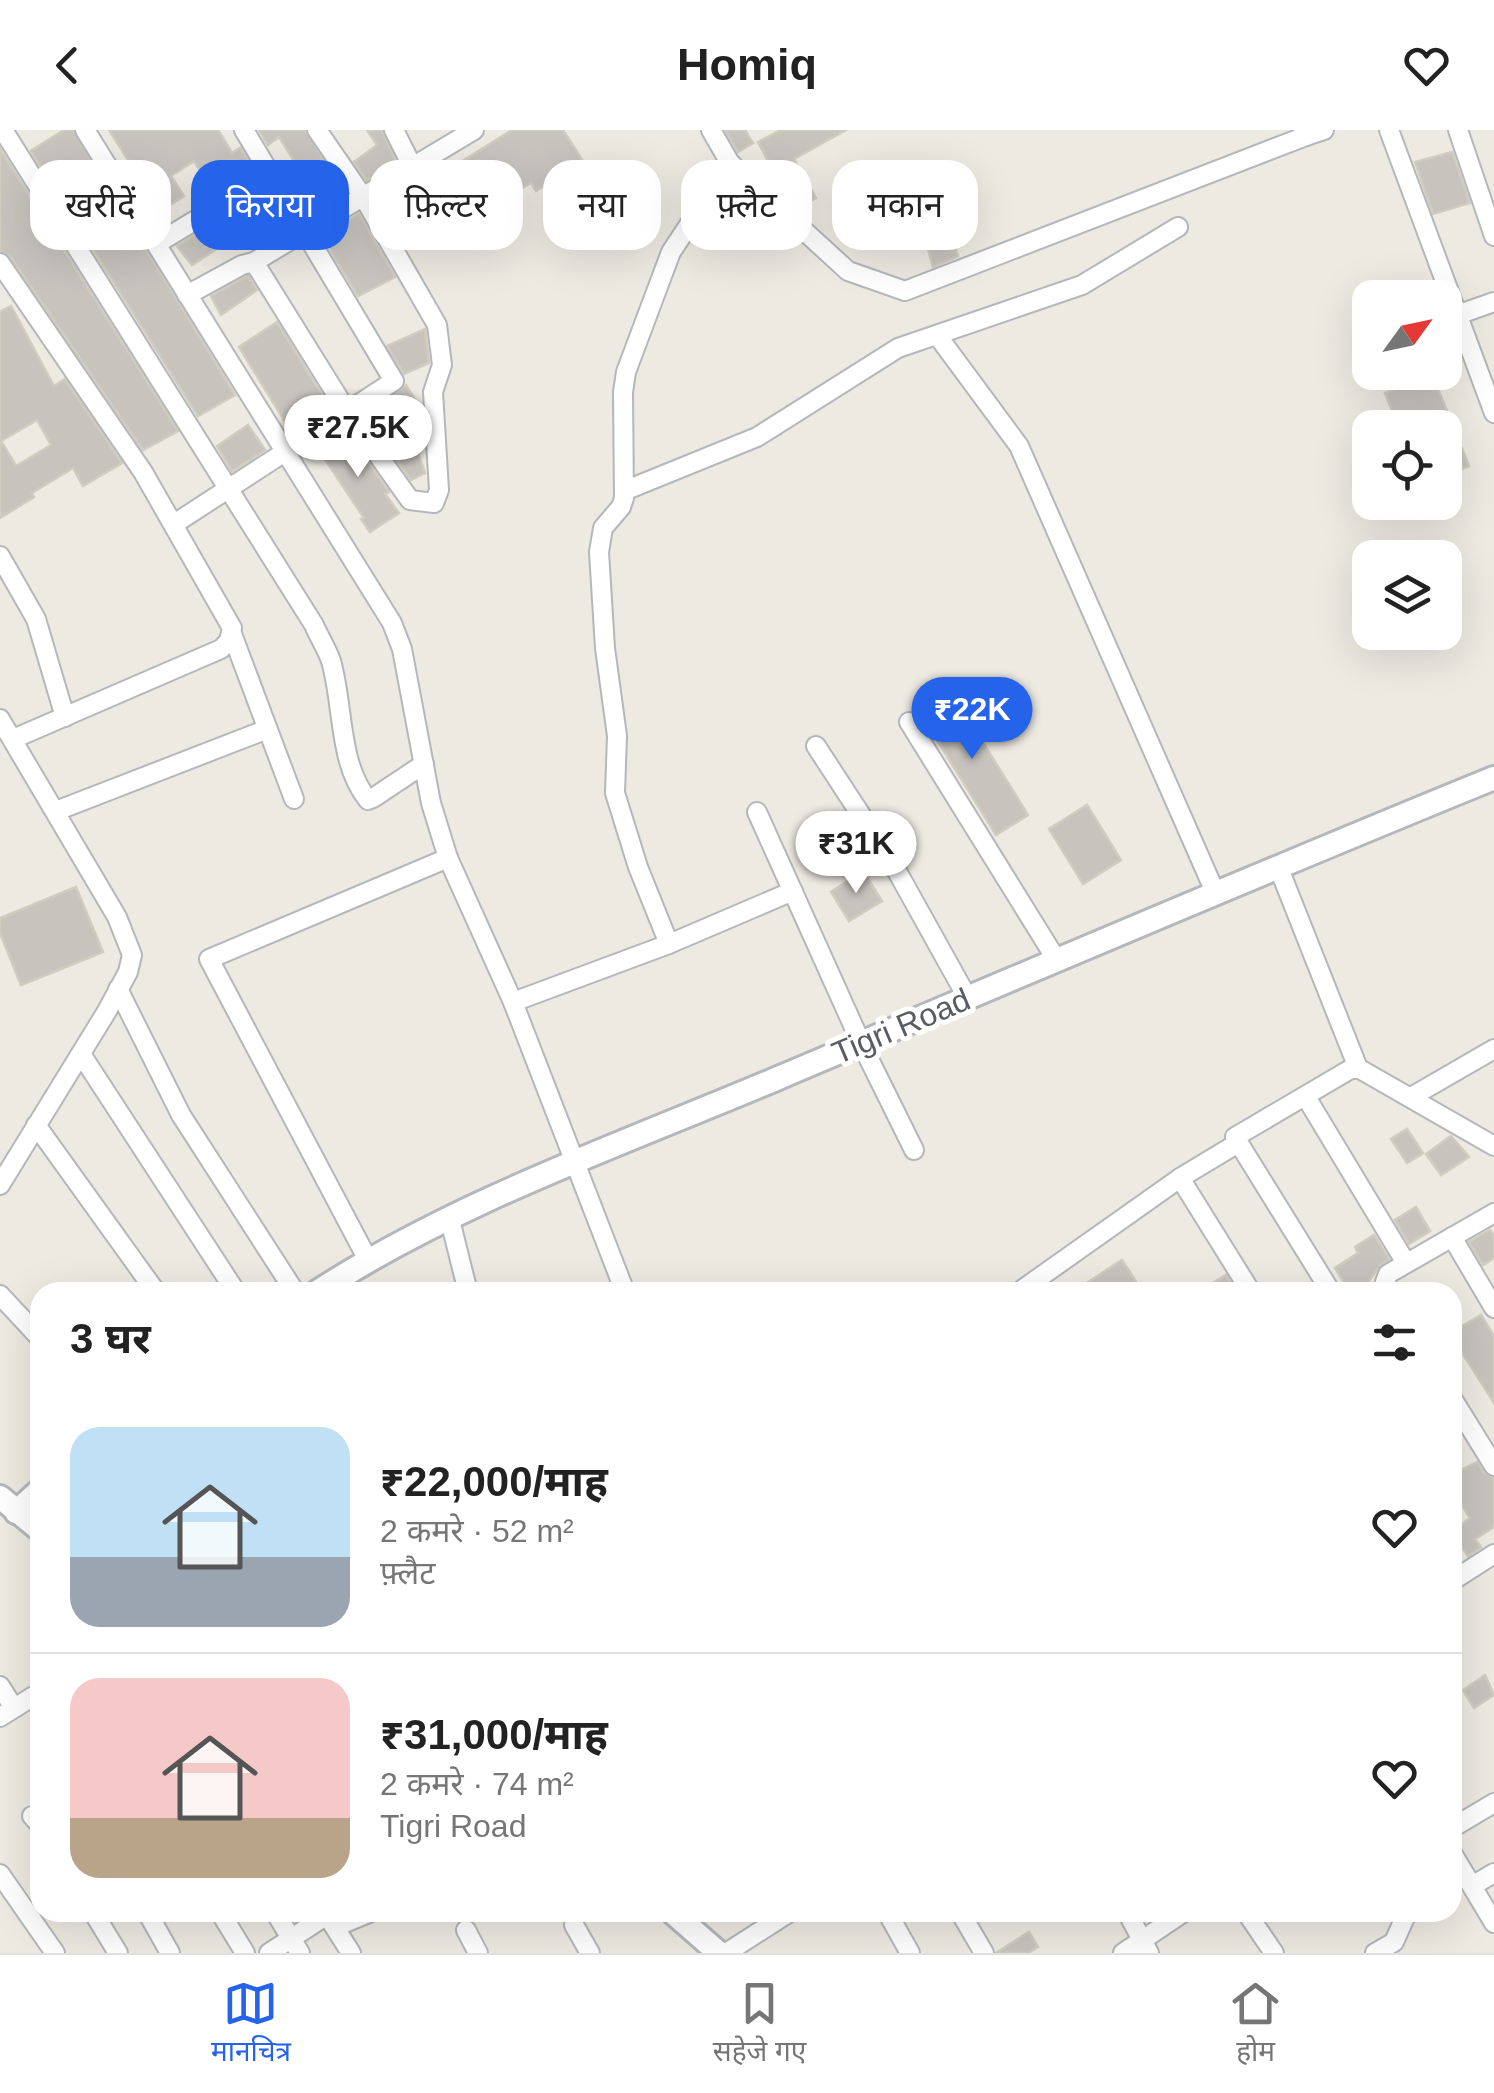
<!DOCTYPE html>
<html lang="hi">
<head>
<meta charset="utf-8">
<style>
	:root { --surface:#fff; --page:#f2f2f2; --text:#222; --muted:#767676; --line:#e0e0e0; --accent:#2563eb }
	body { margin:0; font-family:Arial,"Noto Sans Devanagari",sans-serif; background:var(--page); color:var(--text); height:100vh; display:flex; flex-direction:column; font-size:38px; white-space:nowrap }
	* { box-sizing:border-box; margin:0 }
	p { font-size:32px; color:var(--muted) }
	.icon { flex:none; width:55px; height:55px; fill:none; stroke:currentColor; stroke-width:2; stroke-linecap:round; stroke-linejoin:round }
	.map { position:relative; flex:1; overflow:hidden }
	.side { position:absolute; left:30px; top:1152px; width:1432px; height:640px; display:flex; flex-direction:column; background:var(--surface); border-radius:30px; box-shadow:0 10px 40px #0002 }
	.side>* { flex:none }
	.hud { position:absolute; left:30px; top:30px; width:1435px; height:90px; display:flex; gap:20px }
	.needle { width:65px; rotate:57deg }
	.tools { position:absolute; left:1352px; top:150px; display:grid; gap:20px }
	.tools a { display:grid; place-items:center; width:110px; height:110px; border-radius:20px; background:var(--surface); box-shadow:0 10px 40px #0002; font-size:50px }
	.price { position:absolute; translate:-50% -85px; padding:0 22px; border-radius:35px; background:#fff; color:#222; font-size:32px; line-height:65px; filter:drop-shadow(0 2px 5px #0008) }
	.price::after { content:''; position:absolute; left:50%; top:60px; width:30px; height:22px; margin-left:-15px; background:inherit; clip-path:polygon(0 0,100% 0,50% 100%) }
	.price.current { background:var(--accent); color:#fff }
	ul { padding:0; list-style:none }
	li { display:flex; align-items:center; gap:30px; height:250px; padding:0 40px }
	li+li { border-top:2px solid var(--line) }
	li span { display:grid; place-items:center; flex:none; width:280px; height:200px; border-radius:30px; color:#555 }
	li>.icon { margin-inline-start:auto }
	span .icon { width:120px; height:120px; fill:#fffc; stroke-width:1 }
	li b { font-size:42px }
	h2 { display:flex; justify-content:space-between; align-items:center; height:120px; padding:0 40px; font-size:42px }
	.chip { padding:0 35px; border-radius:30px; background:var(--surface); box-shadow:0 10px 40px #0002; font-size:35px; line-height:90px }
	.chip.current { background:var(--accent); color:#fff }
	header { display:flex; justify-content:space-between; align-items:center; height:130px; padding:0 40px; background:var(--surface); font-size:45px; font-weight:600 }
	.tabs { display:flex; justify-content:space-around; align-items:center; height:140px; border-top:2px solid var(--line); background:var(--surface); font-size:28px; color:var(--muted) }
	.tabs a { display:grid; justify-items:center; gap:5px }
	.tabs .current { color:var(--accent) }
	.map>svg:first-child { display:block }
</style>
</head>
<body>
<header><svg class="icon" aria-label="back" viewBox="0 0 24 24"><path d="M15 5l-7 7 7 7"/></svg>Homiq<svg class="icon" aria-label="heart" viewBox="0 0 24 24"><path d="M12 20l-8-8c-3-5 5-10 8-4 3-6 11-1 8 4z"/></svg></header>
<div class="map">
<svg width="1494" height="1823" viewBox="0 0 1494 1823">
	<rect width="100%" height="100%" fill="#eceae1"/>
	<g fill="#c7c4be" stroke="#d0ccbf" stroke-width="2.5" fill-rule="evenodd">
		<path d="M 64,0 L 73,0 L 235,265 L 198,286 L 31,21 Z"/>
		<path d="M 109,0 L 218,0 L 232,23 L 240,18 L 248,30 L 242,35 L 247,44 L 215,64 L 194,31 L 171,46 L 184,66 L 157,83 L 146,65 L 149,63 Z"/>
		<path d="M 259,0 L 305,0 L 345,63 L 309,84 L 290,52 L 302,43 L 279,7 L 268,15 Z"/>
		<path d="M 367,0 L 382,0 L 396,32 L 367,50 L 354,32 L 377,15 Z"/>
		<path d="M 512,0 L 563,0 L 583,31 L 536,61 L 531,53 L 450,100 L 442,87 L 402,109 L 380,71 L 401,58 L 413,74 L 455,47 L 450,39 Z"/>
		<path d="M 725,0 L 745,0 L 753,13 L 738,22 Z"/>
		<path d="M 781,0 L 846,0 L 794,29 L 816,68 L 798,78 L 789,70 L 758,12 Z"/>
		<path d="M 0,19 L 178,301 L 143,320 L 10,126 L 0,121 Z"/>
		<path d="M 1452,22 L 1470,73 L 1433,84 L 1415,32 Z"/>
		<path d="M 266,62 L 288,97 L 264,112 L 253,95 L 192,135 L 177,116 Z"/>
		<path d="M 359,84 L 395,147 L 358,166 L 322,106 Z"/>
		<path d="M 951,105 L 958,126 L 933,137 L 926,112 Z"/>
		<path d="M 248,146 L 257,160 L 221,185 L 211,166 Z"/>
		<path d="M 11,176 L 54,256 L 65,249 L 122,333 L 83,356 L 73,338 L 32,363 L 34,367 L 0,388 L 0,182 ZM 37,290 L 51,315 L 16,336 L 1,311 Z"/>
		<path d="M 277,192 L 330,278 L 292,303 L 239,217 Z"/>
		<path d="M 425,199 L 429,233 L 404,244 L 387,216 Z"/>
		<path d="M 1432,244 L 1469,336 L 1445,346 L 1445,298 L 1399,298 L 1385,263 Z"/>
		<path d="M 406,255 L 419,276 L 395,290 L 417,320 L 425,343 L 411,350 L 365,285 Z"/>
		<path d="M 248,295 L 265,320 L 232,341 L 217,316 Z"/>
		<path d="M 344,299 L 389,362 L 385,364 L 399,383 L 370,402 L 361,389 L 364,388 L 316,316 Z"/>
		<path d="M 949,558 L 1028,685 L 996,705 L 917,578 Z"/>
		<path d="M 1087,675 L 1121,730 L 1083,754 L 1049,699 Z"/>
		<path d="M 863,741 L 882,771 L 849,791 L 831,762 Z"/>
		<path d="M 76,757 L 103,822 L 21,855 L 0,803 L 0,788 Z"/>
		<path d="M 1407,999 L 1423,1023 L 1407,1033 L 1391,1009 Z"/>
		<path d="M 1451,1006 L 1469,1027 L 1441,1045 L 1426,1024 Z"/>
		<path d="M 1416,1077 L 1430,1101 L 1409,1114 L 1395,1090 Z"/>
		<path d="M 1490,1100 L 1494,1105 L 1494,1128 L 1483,1135 L 1469,1112 Z"/>
		<path d="M 1374,1105 L 1389,1129 L 1381,1134 L 1369,1151 L 1372,1157 L 1364,1162 L 1350,1162 L 1335,1138 L 1358,1123 L 1355,1117 Z"/>
		<path d="M 1122,1130 L 1139,1156 L 1129,1162 L 1073,1162 Z"/>
		<path d="M 1226,1145 L 1237,1162 L 1198,1162 Z"/>
		<path d="M 1481,1185 L 1494,1206 L 1494,1273 L 1452,1207 L 1452,1202 Z"/>
		<path d="M 1477,1332 L 1484,1343 L 1494,1348 L 1494,1397 L 1475,1409 L 1481,1417 L 1468,1426 L 1452,1402 L 1470,1388 L 1456,1365 L 1460,1362 L 1452,1344 Z"/>
		<path d="M 1485,1545 L 1494,1565 L 1474,1578 L 1463,1560 Z"/>
		<path d="M 1029,1802 L 1038,1817 L 1028,1823 L 996,1823 Z"/>
	</g>
	<g fill="none" stroke-linecap="round" stroke-linejoin="round">
		<g stroke="#b4b7bb" stroke-width="22">
			<g id="minor">
				<path d="M 3,0 L 314,495 C 319,507 327,519 331,531 C 344,576 338,633 368,670 L 373,668 L 424,634"/>
				<path d="M 85,0 L 392,493 L 402,519 L 431,673 L 448,728 L 513,872 L 625,1162"/>
				<path d="M 394,0 L 412,36"/>
				<path d="M 711,0 L 730,33 L 848,141 L 905,161 L 1306,6"/>
				<path d="M 1303,0 L 1306,6 L 1324,0"/>
				<path d="M 1389,0 L 1494,283"/>
				<path d="M 1458,0 L 1494,106"/>
				<path d="M 156,114 L 272,44"/>
				<path d="M 254,132 L 348,283 L 410,370 L 434,373 L 439,360 L 433,262 L 442,235 L 437,195 L 364,68 L 317,0"/>
				<path d="M 0,133 L 143,342 L 232,498 L 229,511 L 221,519 L 13,609"/>
				<path d="M 187,165 L 242,135 L 254,132 L 474,0"/>
				<path d="M 1457,185 L 1494,172"/>
				<path d="M 937,205 L 1019,316 L 1215,762"/>
				<path d="M 624,361 L 757,307 L 898,218 L 1082,155 L 1178,97"/>
				<path d="M 174,394 L 394,251 L 244,0"/>
				<path d="M 0,426 L 36,489 L 65,587"/>
				<path d="M 232,504 L 294,669"/>
				<path d="M 0,589 L 117,787 L 132,825 L 128,842 L 107,881 L 0,1055"/>
				<path d="M 909,592 L 1056,829"/>
				<path d="M 816,616 L 893,734 L 967,867"/>
				<path d="M 56,681 L 265,600"/>
				<path d="M 757,682 L 861,913 L 914,1020"/>
				<path d="M 1278,736 L 1358,938"/>
				<path d="M 669,814 L 638,737 L 615,663 L 617,606 L 605,518 L 599,422 L 603,398 L 621,377 L 624,368 L 623,262 L 626,242 L 671,122 L 730,33"/>
				<path d="M 118,859 L 181,985 L 295,1162"/>
				<path d="M 513,872 L 669,814 L 793,761"/>
				<path d="M 81,924 L 236,1162"/>
				<path d="M 1306,967 L 1406,1133"/>
				<path d="M 1411,967 L 1494,919"/>
				<path d="M 36,995 L 156,1162"/>
				<path d="M 1180,1048 L 1251,1162"/>
				<path d="M 450,1090 L 468,1162"/>
				<path d="M 1452,1107 L 1494,1178"/>
				<path d="M 368,1130 L 209,829 L 448,728"/>
				<path d="M 1022,1162 L 1023,1159 L 1180,1048 L 1238,1013"/>
				<path d="M 1331,1162 L 1235,1007 L 1349,940 L 1358,938 L 1494,1016"/>
				<path d="M 1388,1162 L 1385,1152 L 1388,1144 L 1494,1083"/>
				<path d="M 0,1165 L 40,1208"/>
				<path d="M 1452,1268 L 1494,1336"/>
				<path d="M 1452,1451 L 1494,1424"/>
				<path d="M 0,1556 L 14,1578"/>
				<path d="M 0,1587 L 40,1562"/>
				<path d="M 32,1686 L 40,1695"/>
				<path d="M 1452,1698 L 1494,1673"/>
				<path d="M 1452,1723 L 1494,1793"/>
				<path d="M 0,1744 L 55,1823"/>
				<path d="M 1472,1756 L 1494,1743"/>
				<path d="M 93,1782 L 118,1823"/>
				<path d="M 147,1782 L 170,1823"/>
				<path d="M 220,1782 L 245,1823"/>
				<path d="M 275,1782 L 300,1823"/>
				<path d="M 325,1782 L 351,1823"/>
				<path d="M 887,1782 L 910,1823"/>
				<path d="M 960,1782 L 984,1823"/>
				<path d="M 1127,1782 L 1149,1823"/>
				<path d="M 1246,1782 L 1274,1823"/>
				<path d="M 574,1795 L 590,1823"/>
				<path d="M 335,1797 L 371,1782"/>
				<path d="M 466,1800 L 478,1823"/>
				<path d="M 269,1823 L 327,1785"/>
				<path d="M 726,1823 L 790,1782"/>
				<path d="M 1123,1823 L 1184,1782"/>
				<path d="M 1375,1823 L 1394,1812 L 1406,1785 L 1411,1782"/>
			</g>
		</g>
		<g stroke="#b4b7bb" stroke-width="28">
			<g id="tertiary">
				<path d="M 317,1162 C 458,1071 622,1014 776,949 C 1015,848 1253,746 1494,648"/>
				<path d="M 0,1367 L 40,1400"/>
				<path d="M 16,1382 L 40,1360"/>
				<path d="M 672,1782 L 719,1823"/>
			</g>
		</g>
		<use href="#minor" stroke="#fff" stroke-width="18"/>
		<use href="#tertiary" stroke="#fff" stroke-width="22"/>
	</g>
	<g text-anchor="middle" dominant-baseline="central" stroke-width="10" stroke-linejoin="round" paint-order="stroke">
		<g font-size="32" fill="#595d61" stroke="#fff">
			<text transform="translate(901 896) rotate(-23)">Tigri Road</text>
		</g>
	</g>
</svg>
<div class="tools">
<a><svg class="needle" viewBox="-14 -14 28 28"><path d="M0-13l5 13h-10z" fill="#e53935"/><path d="M0 13l5-13h-10z" fill="#767676"/></svg></a>
<a><svg class="icon" aria-label="locate" viewBox="0 0 24 24"><circle cx="12" cy="12" r="6"/><path d="M12 2v4M12 18v4M2 12h4M18 12h4"/></svg></a>
<a><svg class="icon" aria-label="layers" viewBox="0 0 24 24"><path d="M12 4l9 5-9 5-9-5zM3 14l9 5 9-5"/></svg></a>
</div>
<b class="price" style="left:358px;top:350px">₹27.5K</b>
<b class="price current" style="left:972px;top:632px">₹22K</b>
<b class="price" style="left:856px;top:766px">₹31K</b>
<div class="hud">
<a class="chip">खरीदें</a>
<a class="chip current">किराया</a>
<a class="chip">फ़िल्टर</a>
<a class="chip">नया</a>
<a class="chip">फ़्लैट</a>
<a class="chip">मकान</a>
</div>
<section class="side">
<h2>3 घर<svg class="icon" aria-label="filters" viewBox="0 0 24 24"><path d="M4 7h16M4 17h16"/><circle cx="9" cy="7" r="2"/><circle cx="15" cy="17" r="2"/></svg></h2>
<ul>
<li><span style="background:linear-gradient(#bfe0f5 65%,#9aa5b1 0)"><svg class="icon" aria-label="home" viewBox="0 0 24 24"><path d="M3 11l9-7 9 7M6 9v11h12V9"/></svg></span><div><b>₹22,000/माह</b><p>2 कमरे · 52 m²</p><p>फ़्लैट</p></div><svg class="icon" aria-label="heart" viewBox="0 0 24 24"><path d="M12 20l-8-8c-3-5 5-10 8-4 3-6 11-1 8 4z"/></svg></li>
<li><span style="background:linear-gradient(#f6c9c9 70%,#b9a48a 0)"><svg class="icon" aria-label="home" viewBox="0 0 24 24"><path d="M3 11l9-7 9 7M6 9v11h12V9"/></svg></span><div><b>₹31,000/माह</b><p>2 कमरे · 74 m²</p><p>Tigri Road</p></div><svg class="icon" aria-label="heart" viewBox="0 0 24 24"><path d="M12 20l-8-8c-3-5 5-10 8-4 3-6 11-1 8 4z"/></svg></li>
</ul>
</section>
</div>
<nav class="tabs">
<a class="current"><svg class="icon" aria-label="map" viewBox="0 0 24 24"><path d="M3 6l6-2 6 2 6-2v14l-6 2-6-2-6 2zM9 4v14M15 6v14"/></svg>मानचित्र</a>
<a><svg class="icon" aria-label="saved" viewBox="0 0 24 24"><path d="M7 4h10v16l-5-4-5 4z"/></svg>सहेजे गए</a>
<a><svg class="icon" aria-label="home" viewBox="0 0 24 24"><path d="M3 11l9-7 9 7M6 9v11h12V9"/></svg>होम</a>
</nav>
</body>
</html>
